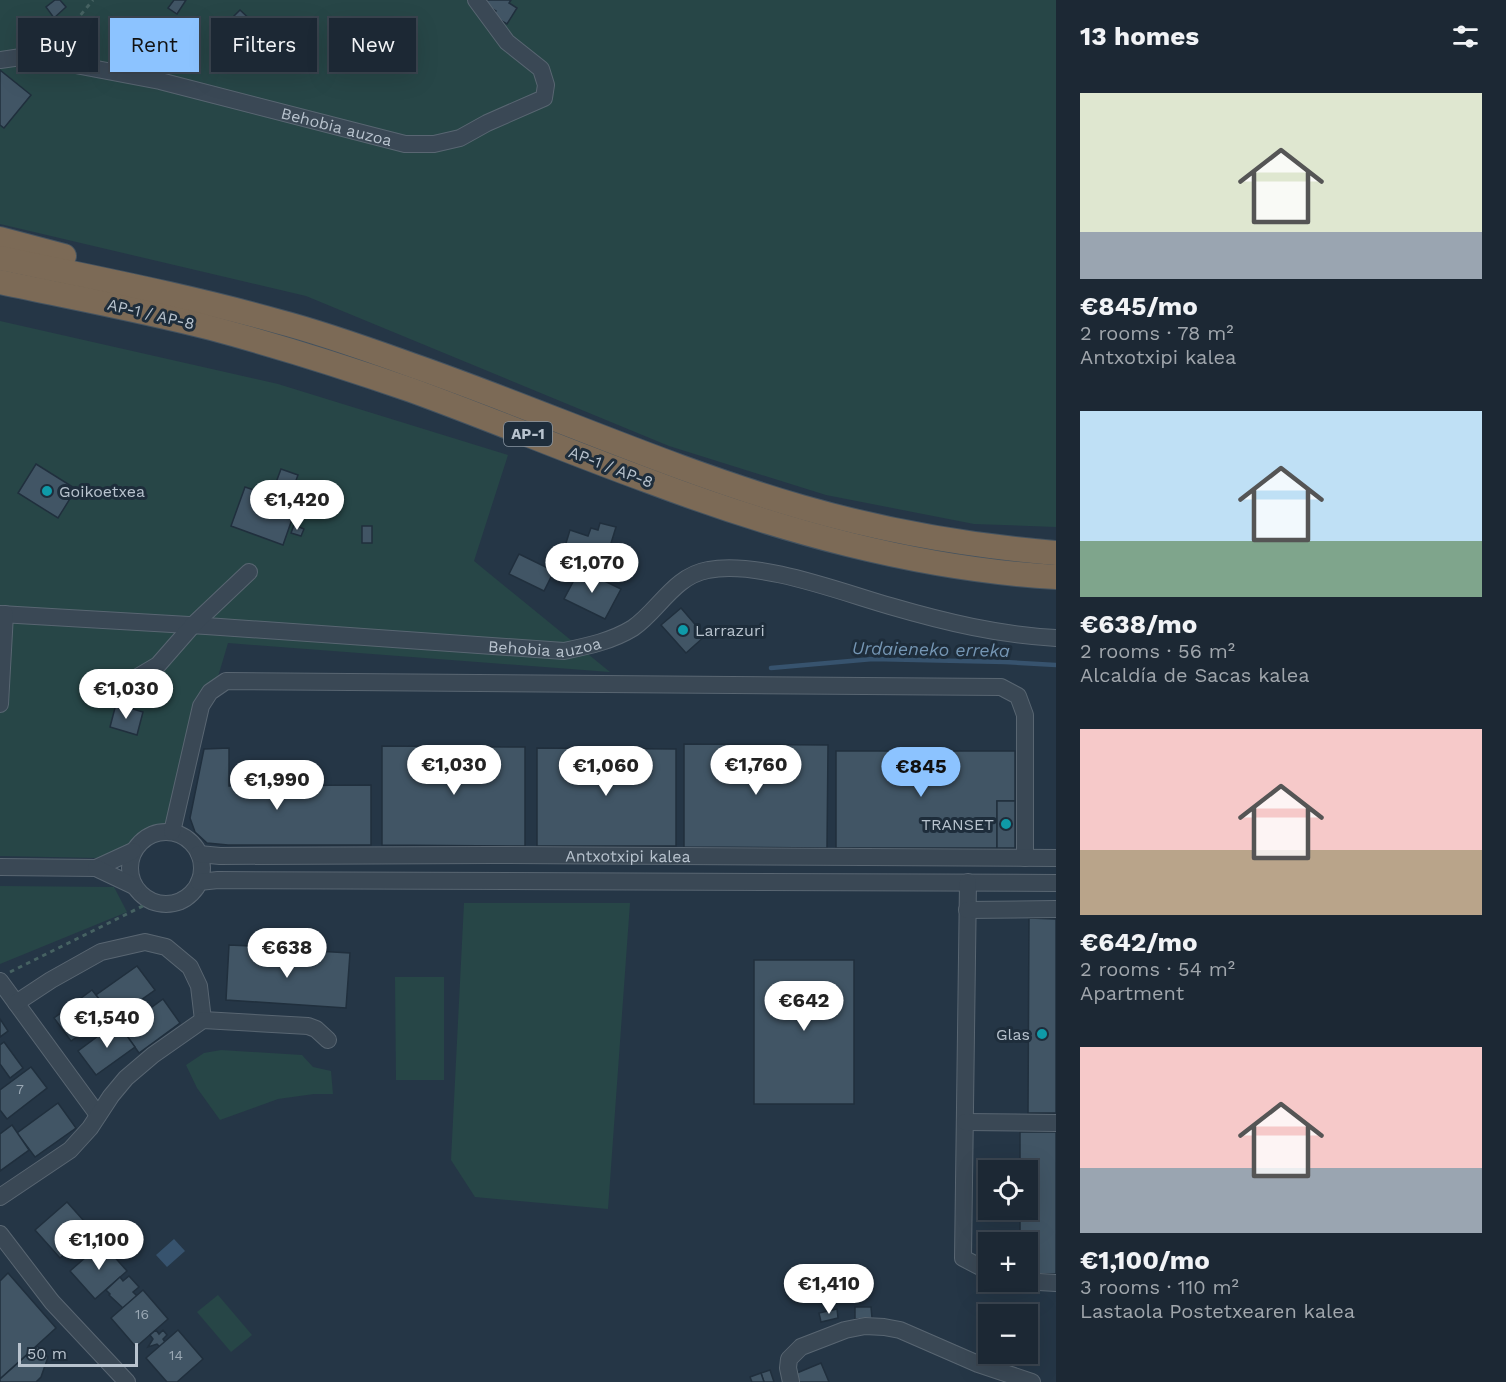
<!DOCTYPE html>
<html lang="en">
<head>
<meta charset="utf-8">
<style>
	:root { --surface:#1c2834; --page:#293440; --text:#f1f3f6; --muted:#a0a6ac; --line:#3a444f; --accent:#8cc3ff }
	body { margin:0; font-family:"Work Sans",sans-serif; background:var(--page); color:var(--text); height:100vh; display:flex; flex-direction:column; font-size:22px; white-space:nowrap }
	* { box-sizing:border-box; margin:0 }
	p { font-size:20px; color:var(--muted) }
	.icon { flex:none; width:33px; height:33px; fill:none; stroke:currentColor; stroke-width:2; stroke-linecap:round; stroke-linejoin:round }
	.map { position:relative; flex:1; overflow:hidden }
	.sheet { display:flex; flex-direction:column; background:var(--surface); width:450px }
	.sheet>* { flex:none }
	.guide { position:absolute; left:18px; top:18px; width:570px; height:54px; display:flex; gap:12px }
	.tools { position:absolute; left:978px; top:1160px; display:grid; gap:12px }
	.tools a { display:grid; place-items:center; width:60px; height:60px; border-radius:0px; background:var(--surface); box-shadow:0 6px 24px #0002,0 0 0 2px var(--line); font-size:30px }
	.scale { position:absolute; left:18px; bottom:15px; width:120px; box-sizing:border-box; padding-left:6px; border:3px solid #b8c3ce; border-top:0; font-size:16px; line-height:21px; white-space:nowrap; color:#b8c3ce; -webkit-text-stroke:4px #1e2d3b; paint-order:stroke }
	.price { position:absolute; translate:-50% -51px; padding:0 14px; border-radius:21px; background:#fff; color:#222; font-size:20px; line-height:39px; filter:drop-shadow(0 2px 3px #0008) }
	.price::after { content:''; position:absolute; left:50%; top:36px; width:18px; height:14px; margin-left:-9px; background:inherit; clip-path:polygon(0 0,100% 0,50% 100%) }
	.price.on { background:var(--accent); color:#111 }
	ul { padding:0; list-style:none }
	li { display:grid; align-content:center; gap:12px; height:318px; padding:0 24px }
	li span { display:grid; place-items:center; height:186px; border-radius:0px; color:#555 }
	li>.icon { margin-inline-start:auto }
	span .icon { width:108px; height:108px; fill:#fffc; stroke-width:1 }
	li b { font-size:26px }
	h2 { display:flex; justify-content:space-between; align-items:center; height:72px; padding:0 24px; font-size:26px }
	.chip { padding:0 21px; border-radius:0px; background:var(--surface); box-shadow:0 6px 24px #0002,0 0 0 2px var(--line); font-size:21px; line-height:54px }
	.chip.on { background:var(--accent); color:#111 }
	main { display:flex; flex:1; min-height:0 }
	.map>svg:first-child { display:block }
</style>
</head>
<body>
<main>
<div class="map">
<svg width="1056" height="1382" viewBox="0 0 1056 1382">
	<rect width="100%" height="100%" fill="#253646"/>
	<g fill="#274647">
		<path d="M 0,0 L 1056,0 L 1056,527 L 974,524 L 826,495 L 669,446 L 306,296 L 0,224 Z"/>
		<path d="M 0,321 L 278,384 L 508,455 L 474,561 L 610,672 L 228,643 L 172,832 L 98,858 L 0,856 Z"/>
		<path d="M 0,886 L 114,887 L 127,912 L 0,964 Z"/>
		<path d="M 464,903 L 630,903 L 608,1209 L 475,1197 L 451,1160 Z"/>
		<path d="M 395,977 L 444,977 L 444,1080 L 396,1080 Z"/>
		<path d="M 221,1050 L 302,1055 L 313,1067 L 331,1071 L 333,1094 L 314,1094 L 278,1099 L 220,1120 L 197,1088 L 186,1065 L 204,1053 Z"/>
		<path d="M 218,1295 L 252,1335 L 231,1352 L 197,1312 Z"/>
	</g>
	<path fill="#37536e" d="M 174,1239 L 185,1251 L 167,1267 L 156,1255 Z"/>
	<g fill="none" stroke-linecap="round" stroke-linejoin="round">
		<path stroke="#37536e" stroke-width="4.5" d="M 771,668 L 873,659 L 1005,662 L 1056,665"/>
	</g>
	<g fill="#415565" stroke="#202f3d" stroke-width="1.5">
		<path d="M 55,0 L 60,0 L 66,7 L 54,18 L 46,7 Z"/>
		<path d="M 174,0 L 186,0 L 177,14 L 168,8 Z"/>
		<path d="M 487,0 L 511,0 L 509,3 L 517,8 L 507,24 L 498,19 L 494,14 L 496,11 L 484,4 Z"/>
		<path d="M 240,10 L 271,39 L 253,59 L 221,29 Z"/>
		<path d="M 0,70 L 31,95 L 4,128 L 0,125 Z"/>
		<path d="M 36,464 L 76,489 L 58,518 L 18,493 Z"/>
		<path d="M 281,469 L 298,475 L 288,502 L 297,505 L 283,545 L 231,526 L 245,487 L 271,496 Z"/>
		<path d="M 600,523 L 616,527 L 604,566 L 563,553 L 570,530 L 588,536 L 591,528 L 598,530 Z"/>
		<path d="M 294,525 L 304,529 L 301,536 L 291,533 Z"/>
		<rect x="362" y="526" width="10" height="17"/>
		<path d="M 519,554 L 554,571 L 544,591 L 509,574 Z"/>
		<path d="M 580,569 L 621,589 L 605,619 L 564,599 Z"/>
		<path d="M 681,608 L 705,636 L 686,653 L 661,625 Z"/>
		<path d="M 116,704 L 143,712 L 137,735 L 110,727 Z"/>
		<path d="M 684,744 L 828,745 L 827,848 L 684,847 Z"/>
		<path d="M 382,746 L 525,747 L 525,846 L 382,845 Z"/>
		<path d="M 229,748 L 229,786 L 371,785 L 371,845 L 228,845 L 207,843 L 195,832 L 190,818 L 204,749 Z"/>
		<path d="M 537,748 L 676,749 L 676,846 L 537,846 Z"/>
		<path d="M 836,751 L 1015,751 L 1015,801 L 997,801 L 997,848 L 836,848 Z"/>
		<rect x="997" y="801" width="18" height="47"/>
		<path d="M 1029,918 L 1056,919 L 1056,1113 L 1028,1113 Z"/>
		<path d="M 229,945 L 269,947 L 268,962 L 315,965 L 316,951 L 350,953 L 346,1008 L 226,1000 Z"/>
		<rect x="754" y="960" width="100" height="144"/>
		<path d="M 137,966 L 155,990 L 114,1019 L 96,995 Z"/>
		<path d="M 92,990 L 110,1013 L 71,1041 L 54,1018 Z"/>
		<path d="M 163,999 L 180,1023 L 139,1053 L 122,1029 Z"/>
		<path d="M 0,1019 L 8,1031 L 0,1037 Z"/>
		<path d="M 117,1022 L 135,1047 L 96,1075 L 78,1051 Z"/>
		<path d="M 4,1042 L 23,1068 L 10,1078 L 0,1064 L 0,1045 Z"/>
		<path d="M 31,1067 L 47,1088 L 7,1119 L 0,1110 L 0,1090 Z"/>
		<path d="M 58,1103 L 76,1128 L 35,1157 L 17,1133 Z"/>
		<path d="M 12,1125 L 29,1150 L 0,1171 L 0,1134 Z"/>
		<path d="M 1020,1132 L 1056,1132 L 1056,1274 L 1028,1274 L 1028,1242 L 1020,1242 L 1020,1209 L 1028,1209 L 1028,1170 L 1020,1170 Z"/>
		<path d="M 67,1202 L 92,1230 L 60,1258 L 35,1230 Z"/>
		<path d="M 79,1241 L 83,1245 L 87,1241 L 91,1246 L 87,1250 L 90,1254 L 84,1259 L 81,1255 L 72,1259 L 77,1250 L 74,1246 Z"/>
		<path d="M 102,1243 L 127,1271 L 95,1299 L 70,1271 Z"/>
		<path d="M 8,1273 L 56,1328 L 0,1379 L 0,1281 Z"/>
		<path d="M 129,1276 L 139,1287 L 133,1292 L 137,1296 L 123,1308 L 109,1295 L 110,1294 L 106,1290 L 120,1277 L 123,1281 Z"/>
		<path d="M 143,1290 L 168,1319 L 136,1347 L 111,1318 Z"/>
		<path d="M 855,1307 L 871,1307 L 872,1318 L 855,1319 Z"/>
		<path d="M 837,1309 L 838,1318 L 821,1322 L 819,1313 Z"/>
		<path d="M 156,1330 L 159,1334 L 163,1330 L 167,1335 L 163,1339 L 165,1342 L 160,1347 L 157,1344 L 148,1347 L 153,1339 L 150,1335 Z"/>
		<path d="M 178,1330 L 203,1359 L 177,1382 L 167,1382 L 146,1358 Z"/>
		<path d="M 37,1346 L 48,1357 L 41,1377 L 36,1382 L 0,1382 L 0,1379 Z"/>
		<path d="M 821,1363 L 829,1382 L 795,1382 L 792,1375 Z"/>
		<path d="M 770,1370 L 774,1382 L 764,1382 L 761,1373 Z"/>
		<path d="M 761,1373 L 764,1382 L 752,1382 L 750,1377 Z"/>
	</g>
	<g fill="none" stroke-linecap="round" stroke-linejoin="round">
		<g stroke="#596672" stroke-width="18">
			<g id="minor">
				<path id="s1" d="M 0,60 L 28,56 L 160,81 L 405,144 L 434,144 L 460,138 L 487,123 L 544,98 L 546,85 L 541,69 L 507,42 L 476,0"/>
				<path id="s2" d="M 0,614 L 206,626 L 564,651 C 588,646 612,641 633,628 C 659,610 674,576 708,570 C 758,560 841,592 890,606 C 945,622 999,635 1056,638"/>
				<path d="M 114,691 L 158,665 L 193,625 L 249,572"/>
				<path d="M 0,704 L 5,614"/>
				<circle cx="166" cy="868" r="36"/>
				<path d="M 172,832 L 201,706 L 210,692 L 226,681 L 1001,687 L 1018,696 L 1025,715 L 1025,858"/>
				<path id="s3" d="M 199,854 L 220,856 L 492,855 L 1056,858"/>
				<path d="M 0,867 L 96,868 L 133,851"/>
				<path d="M 96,868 L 134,886"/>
				<path d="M 199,882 L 218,880 L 1056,883"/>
				<path d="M 968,882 L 963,1258 L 988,1271"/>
				<path d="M 967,910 L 1056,909"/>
				<path d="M 0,981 L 98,1115"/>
				<path d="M 16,1003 L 51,980 L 101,952 L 145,942 L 166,947 L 190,967 L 199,986 L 203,1020"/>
				<path d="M 965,1122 L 1056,1123"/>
				<path d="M 0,1197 L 70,1150 L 90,1128 L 111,1096 L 126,1078 L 153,1055 L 203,1020 L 308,1026 L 316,1029 L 328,1040"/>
				<path d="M 0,1234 L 52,1302 L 127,1382"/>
				<path d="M 1022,1281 L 1056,1283"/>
				<path d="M 791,1382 L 788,1368 L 789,1359 L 801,1347 L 845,1330 L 865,1326 L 884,1327 L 900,1330 L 978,1364 L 1032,1382"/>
			</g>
		</g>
		<g stroke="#445360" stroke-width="26">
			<g id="highway">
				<path d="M 0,239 L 64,256"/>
				<path d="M 0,258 C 94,278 188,296 280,322 C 326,334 372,351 417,367 C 545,412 670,469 801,507 C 884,531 970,546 1056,553"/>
				<path d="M 0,282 C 70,297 141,310 211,328 C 278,346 345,367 411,390 C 491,419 569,452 649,481 C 779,530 916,569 1056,577"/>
			</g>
		</g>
		<g stroke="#466262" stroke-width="3" stroke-dasharray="4.5 4.5" stroke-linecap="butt">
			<path d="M 46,43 L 74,23 L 93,0"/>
			<path d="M 10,972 L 151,902"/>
		</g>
		<use href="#minor" stroke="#3a4855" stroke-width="16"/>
		<use href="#highway" stroke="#7c6a56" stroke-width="24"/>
	</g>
	<g fill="#0f9aa8" stroke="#1e2d3b" stroke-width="2">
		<circle cx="47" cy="491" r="6"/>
		<circle cx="683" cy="630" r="6"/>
		<circle cx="1006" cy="824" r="6"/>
		<circle cx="1042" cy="1034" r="6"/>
	</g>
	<g text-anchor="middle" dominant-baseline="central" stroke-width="6" stroke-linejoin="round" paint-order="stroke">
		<g font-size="14" fill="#9aa8b4">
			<text x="20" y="1089">7</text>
			<text x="142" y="1314">16</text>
			<text x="176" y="1355">14</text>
		</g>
		<rect fill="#1e2d3b" stroke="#8a96a2" stroke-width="1.5" x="504" y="422" width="48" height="24" rx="4.5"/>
		<g font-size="15" font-weight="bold" fill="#b8c3ce">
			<text x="528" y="434">AP-1</text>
		</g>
		<g font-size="16" fill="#b8c3ce" stroke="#1e2d3b">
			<text stroke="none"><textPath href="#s1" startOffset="345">Behobia auzoa</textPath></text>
			<text transform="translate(151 314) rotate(13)">AP-1 / AP-8</text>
			<text transform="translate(611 467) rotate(21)">AP-1 / AP-8</text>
			<text stroke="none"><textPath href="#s2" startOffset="546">Behobia auzoa</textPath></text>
			<text stroke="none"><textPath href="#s3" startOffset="429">Antxotxipi kalea</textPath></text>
		</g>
		<g font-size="16" fill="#b8c3ce" stroke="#1e2d3b" text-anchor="start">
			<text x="59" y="491">Goikoetxea</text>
			<text x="695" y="630">Larrazuri</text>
			<text x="994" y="824" text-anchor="end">TRANSET</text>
			<text x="1030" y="1034" text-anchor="end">Glas</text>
		</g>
		<g font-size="18" font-style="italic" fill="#7596b4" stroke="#1e2d3b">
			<text transform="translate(931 649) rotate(1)">Urdaieneko erreka</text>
		</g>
	</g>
</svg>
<div class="tools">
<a><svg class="icon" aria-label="locate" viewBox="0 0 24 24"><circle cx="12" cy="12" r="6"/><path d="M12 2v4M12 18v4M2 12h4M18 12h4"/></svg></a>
<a>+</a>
<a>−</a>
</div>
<div class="scale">50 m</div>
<b class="price" style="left:297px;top:531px">€1,420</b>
<b class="price" style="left:592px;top:594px">€1,070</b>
<b class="price" style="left:126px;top:720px">€1,030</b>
<b class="price" style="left:454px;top:796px">€1,030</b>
<b class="price" style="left:756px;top:796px">€1,760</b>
<b class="price" style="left:606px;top:797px">€1,060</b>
<b class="price on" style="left:921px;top:798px">€845</b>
<b class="price" style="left:277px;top:811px">€1,990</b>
<b class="price" style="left:287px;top:979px">€638</b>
<b class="price" style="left:804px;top:1032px">€642</b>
<b class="price" style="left:107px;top:1049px">€1,540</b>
<b class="price" style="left:99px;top:1271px">€1,100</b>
<b class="price" style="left:829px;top:1315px">€1,410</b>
<div class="guide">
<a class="chip">Buy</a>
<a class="chip on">Rent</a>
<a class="chip">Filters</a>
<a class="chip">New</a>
</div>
</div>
<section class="sheet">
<h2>13 homes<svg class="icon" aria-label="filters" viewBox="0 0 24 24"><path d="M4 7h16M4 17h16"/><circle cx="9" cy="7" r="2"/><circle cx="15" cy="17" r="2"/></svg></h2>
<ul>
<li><span style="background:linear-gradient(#dfe7d0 75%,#9aa5b1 0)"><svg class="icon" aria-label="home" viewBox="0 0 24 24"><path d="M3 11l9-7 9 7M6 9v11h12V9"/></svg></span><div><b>€845/mo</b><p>2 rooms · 78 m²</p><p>Antxotxipi kalea</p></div></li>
<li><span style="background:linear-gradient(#bfe0f5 70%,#7fa58c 0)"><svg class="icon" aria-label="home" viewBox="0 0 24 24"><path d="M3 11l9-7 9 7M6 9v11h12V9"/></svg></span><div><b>€638/mo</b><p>2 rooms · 56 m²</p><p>Alcaldía de Sacas kalea</p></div></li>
<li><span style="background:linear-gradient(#f6c9c9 65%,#b9a48a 0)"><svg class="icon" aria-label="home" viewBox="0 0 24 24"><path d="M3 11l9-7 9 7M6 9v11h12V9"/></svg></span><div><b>€642/mo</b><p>2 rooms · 54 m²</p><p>Apartment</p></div></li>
<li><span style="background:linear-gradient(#f6c9c9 65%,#9aa5b1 0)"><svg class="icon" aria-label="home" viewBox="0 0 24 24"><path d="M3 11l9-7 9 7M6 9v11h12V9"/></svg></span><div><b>€1,100/mo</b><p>3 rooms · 110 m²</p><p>Lastaola Postetxearen kalea</p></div></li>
</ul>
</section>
</main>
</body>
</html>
